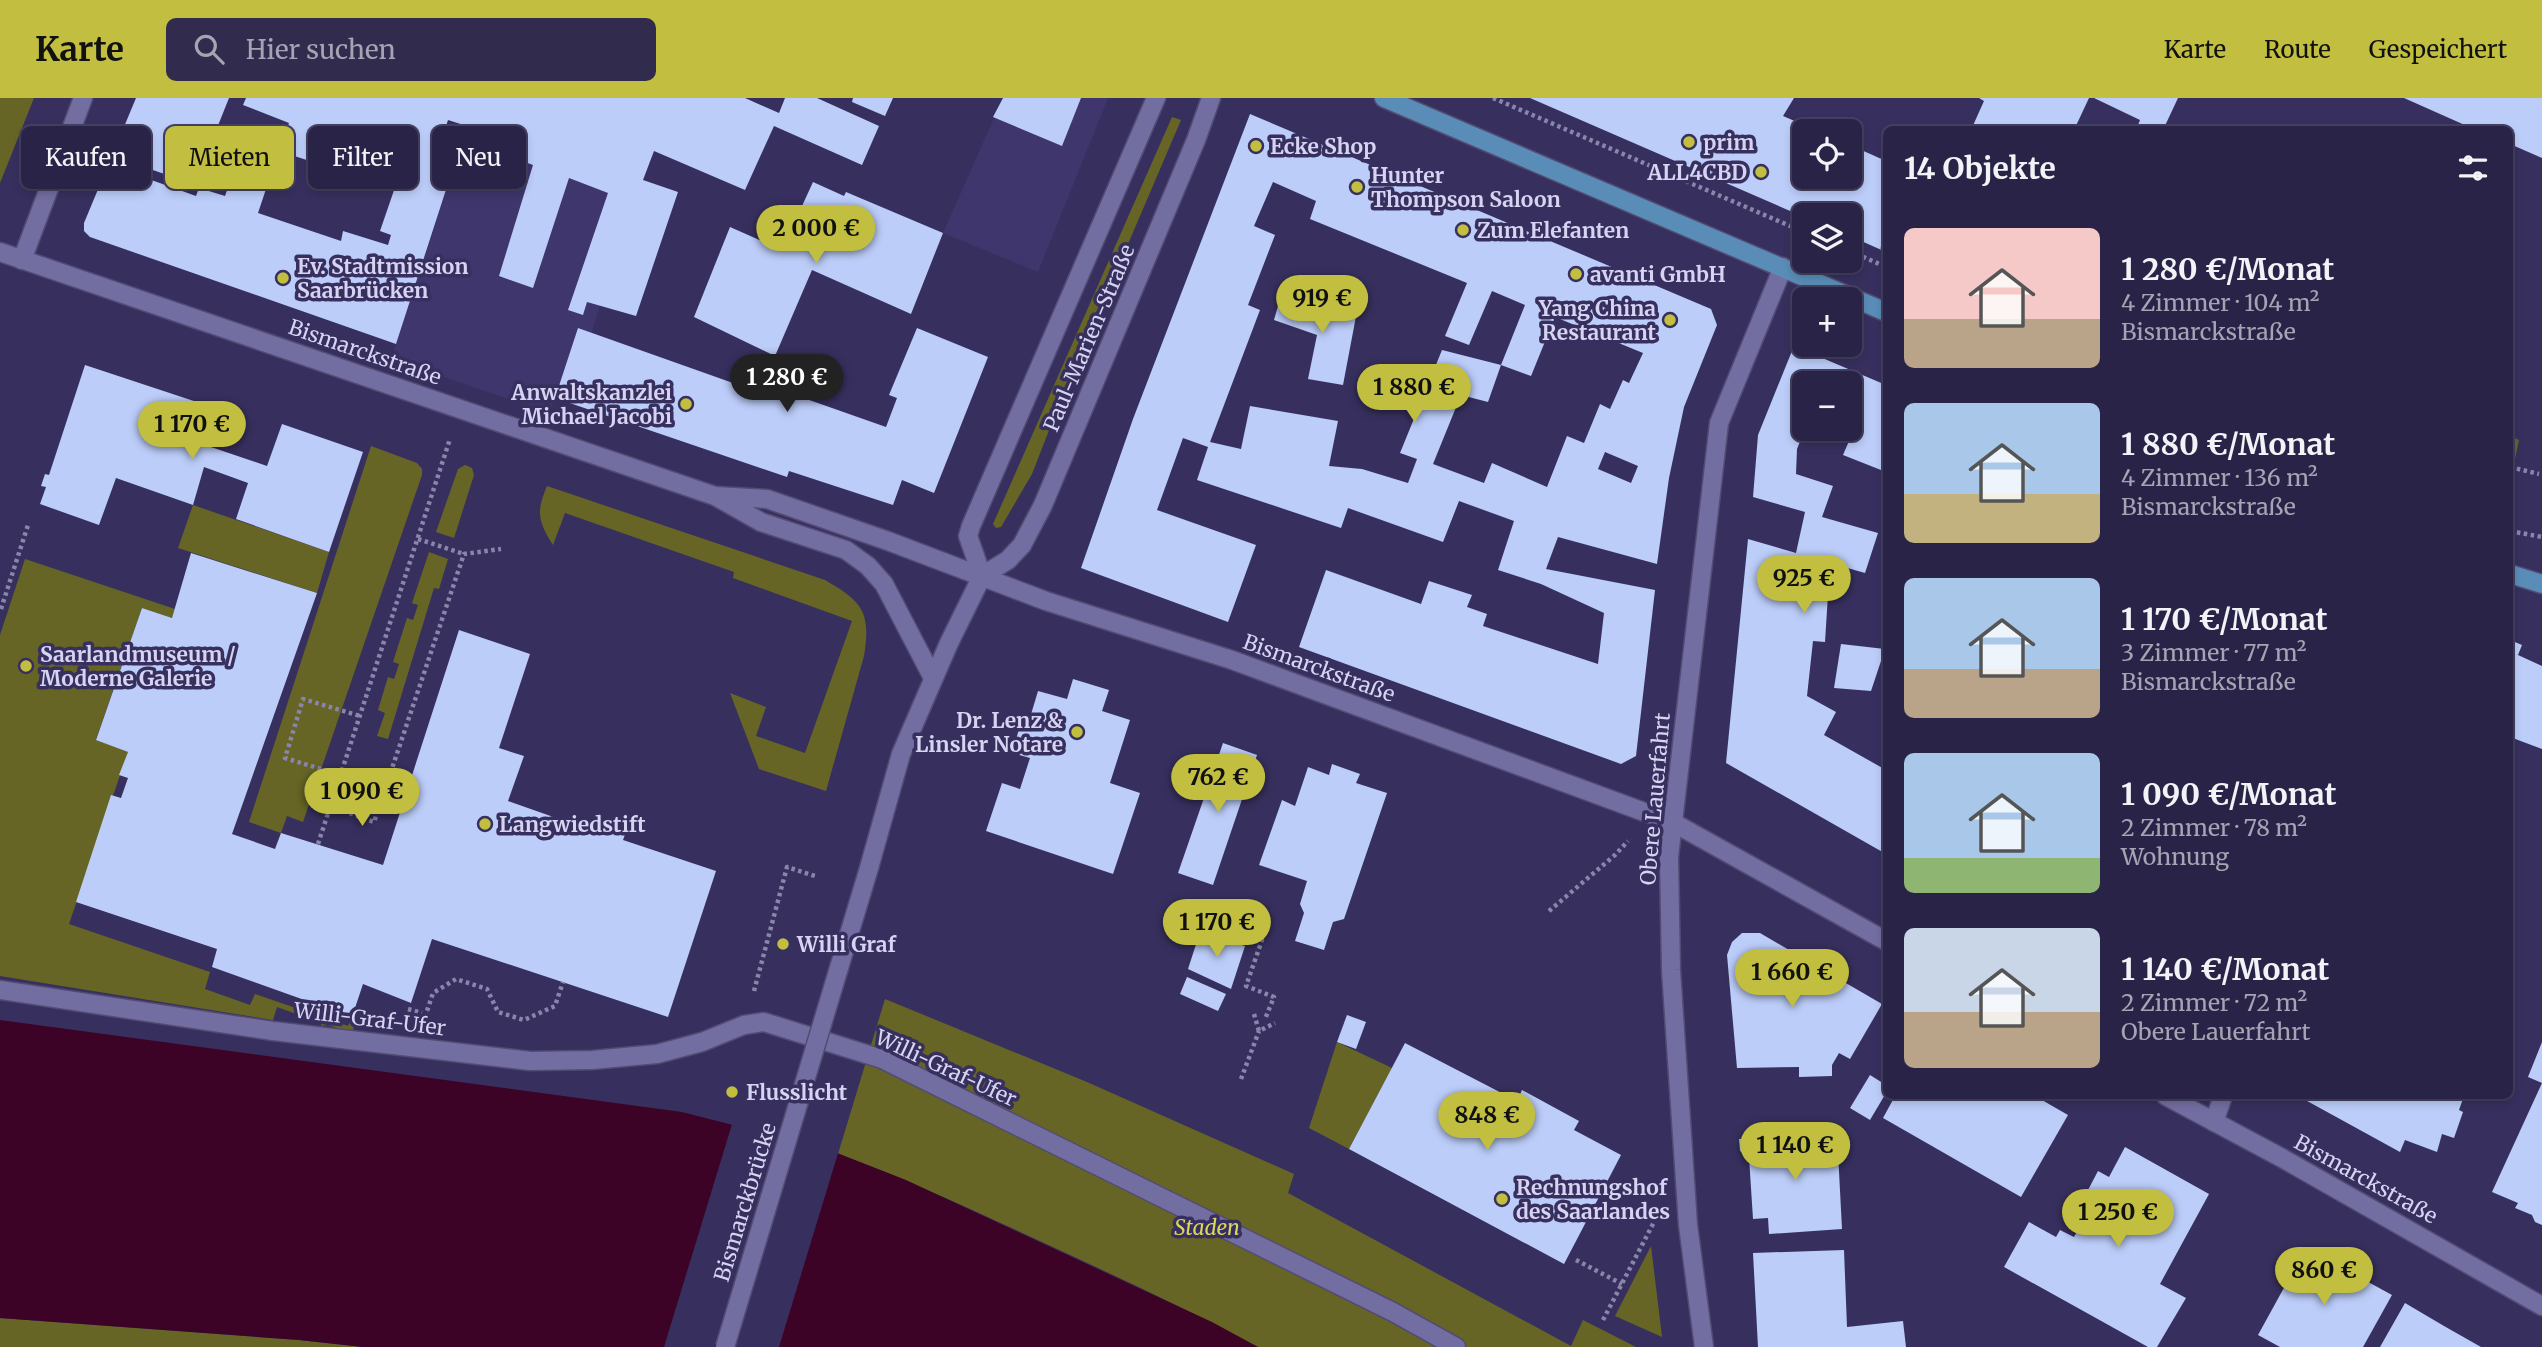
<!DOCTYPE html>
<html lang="de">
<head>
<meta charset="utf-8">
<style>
	:root { --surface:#292447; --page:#312c4e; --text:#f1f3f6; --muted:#a5a4b4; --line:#454160; --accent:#c1be40 }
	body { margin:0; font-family:Merriweather,serif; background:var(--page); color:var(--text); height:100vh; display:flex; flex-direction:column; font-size:26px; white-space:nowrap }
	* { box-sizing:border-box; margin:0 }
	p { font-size:23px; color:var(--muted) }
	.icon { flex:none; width:38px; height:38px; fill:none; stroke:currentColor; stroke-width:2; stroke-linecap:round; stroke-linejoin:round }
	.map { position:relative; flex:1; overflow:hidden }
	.side { position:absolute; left:1883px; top:28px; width:630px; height:973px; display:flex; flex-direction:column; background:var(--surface); border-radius:10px; box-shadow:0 4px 10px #0003,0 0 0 2px var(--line) }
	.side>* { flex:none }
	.hud { position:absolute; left:21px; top:28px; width:665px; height:63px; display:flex; gap:14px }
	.buttons { position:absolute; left:1792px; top:21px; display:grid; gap:14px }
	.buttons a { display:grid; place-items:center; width:70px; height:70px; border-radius:10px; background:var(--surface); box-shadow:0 4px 10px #0003,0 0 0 2px var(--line); font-size:35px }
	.price { position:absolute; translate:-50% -60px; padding:0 16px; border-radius:24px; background:var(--accent); color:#111; font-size:23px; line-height:46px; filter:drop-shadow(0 2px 4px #0008) }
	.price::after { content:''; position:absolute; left:50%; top:42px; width:21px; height:16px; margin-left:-10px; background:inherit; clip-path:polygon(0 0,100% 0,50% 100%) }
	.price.selected { background:#222; color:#fff }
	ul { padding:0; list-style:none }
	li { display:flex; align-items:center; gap:21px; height:175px; padding:0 21px }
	li span { display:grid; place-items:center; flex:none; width:196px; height:140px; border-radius:10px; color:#555 }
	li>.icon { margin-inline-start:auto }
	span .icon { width:84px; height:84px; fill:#fffc; stroke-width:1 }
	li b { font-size:30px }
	h2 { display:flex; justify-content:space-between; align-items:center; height:84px; padding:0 21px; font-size:30px }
	.tag { padding:0 24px; border-radius:10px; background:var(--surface); box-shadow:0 4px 10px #0003,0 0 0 2px var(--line); font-size:24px; line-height:63px }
	.tag.selected { background:var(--accent); color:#111 }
	header { display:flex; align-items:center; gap:42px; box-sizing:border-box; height:98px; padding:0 35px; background:var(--accent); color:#111 }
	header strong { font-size:33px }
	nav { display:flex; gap:38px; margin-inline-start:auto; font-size:24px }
	.search { width:490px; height:63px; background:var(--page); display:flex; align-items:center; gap:18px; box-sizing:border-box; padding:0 24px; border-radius:10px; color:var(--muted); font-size:26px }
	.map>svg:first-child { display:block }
</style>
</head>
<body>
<header>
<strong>Karte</strong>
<div class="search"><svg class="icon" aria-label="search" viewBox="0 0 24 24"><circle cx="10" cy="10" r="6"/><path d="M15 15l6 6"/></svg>Hier suchen</div>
<nav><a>Karte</a><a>Route</a><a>Gespeichert</a></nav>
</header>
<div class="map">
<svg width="2542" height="1249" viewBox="0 0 2542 1249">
	<rect width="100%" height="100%" fill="#37305f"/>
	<g fill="#3e366c">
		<path d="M 673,0 L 633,104 L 591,236 L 578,231 L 550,315 L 391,261 L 467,29 L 448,22 Z"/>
		<path d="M 1003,0 L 1108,0 L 1038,174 L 943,135 Z"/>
	</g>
	<g fill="#666526">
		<path d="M 0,0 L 34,0 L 0,85 Z"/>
		<path d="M 1172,19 L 1181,22 L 1055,317 L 1032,376 L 1001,429 L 996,430 L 993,426 Z"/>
		<path d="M 2510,338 L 2519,342 L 2510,385 Z"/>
		<path d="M 371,348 L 417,365 L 422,371 L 422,377 L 303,724 L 287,718 L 281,735 L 249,724 Z"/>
		<path d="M 465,367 L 472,370 L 474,377 L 454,440 L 436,434 L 458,371 Z"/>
		<path d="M 547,388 L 825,482 C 863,504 871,514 864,558 L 826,693 L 759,671 L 730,595 L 766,609 L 756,638 L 805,655 L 852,523 L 733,480 L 734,474 L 565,415 L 553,447 C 538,423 536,414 547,388 Z"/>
		<path d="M 193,407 L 329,454 L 317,495 L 178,450 Z"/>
		<path d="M 429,454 L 448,461 L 439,491 L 434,490 L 388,641 L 377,638 L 385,615 L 378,612 L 388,579 L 394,581 L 399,566 L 393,564 L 407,520 L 413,522 L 418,507 L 412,505 Z"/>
		<path d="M 25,461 L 175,511 L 172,520 L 142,510 L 96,641 L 128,654 L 69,826 L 210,874 L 205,891 L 250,907 L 255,896 L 348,928 L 352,919 L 357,920 L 352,935 L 328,927 L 322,928 L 319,924 L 277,909 L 273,922 L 0,878 L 0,537 Z"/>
		<path d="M 885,901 L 1087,984 L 1294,1076 L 1288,1095 L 1571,1248 L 1583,1222 L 1636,1249 L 1258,1249 C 1200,1218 1141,1190 1081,1162 C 1001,1125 921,1087 838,1056 Z"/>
		<path d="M 1337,944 L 1392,970 L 1349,1051 L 1309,1030 Z"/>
		<path d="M 1651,1148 L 1662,1239 L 1615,1218 Z"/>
		<path d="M 0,1220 L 299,1242 L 363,1249 L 0,1249 Z"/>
	</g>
	<path fill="#3c0327" d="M 0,922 L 682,1014 L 827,1051 L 906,1082 L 1212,1224 L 1258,1249 L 363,1249 L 299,1242 L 0,1220 Z"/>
	<path fill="#37305f" d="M 733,1023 L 839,1052 L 779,1249 L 664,1249 Z"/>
	<g fill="#bccdf9" fill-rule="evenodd">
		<path d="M 136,0 L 229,0 L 213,40 L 196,33 L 176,80 L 147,70 L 143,79 L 196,98 L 199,90 L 225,98 L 237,64 L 271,76 L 258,115 L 341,143 L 343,133 L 388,147 L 391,137 L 380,133 L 402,69 L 412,73 L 419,51 L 379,39 L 365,81 L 279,53 L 289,25 L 243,7 L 246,0 L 745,0 L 779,15 L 785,0 L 817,0 L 879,28 L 862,67 L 774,28 L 745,92 L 654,53 L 643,82 L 678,94 L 636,218 L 587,204 L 583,217 L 568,212 L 608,95 L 569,80 L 533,190 L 499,178 L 533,67 L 463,41 L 467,28 L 448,22 L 436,58 L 455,64 L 396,246 L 90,139 L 84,133 L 84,125 Z"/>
		<path d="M 853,0 L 893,0 L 885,18 L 852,4 Z"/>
		<path d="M 1003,0 L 1081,0 L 1062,48 L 993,19 Z"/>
		<path d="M 1530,0 L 1794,0 L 1783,18 L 1818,33 L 1804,33 L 1804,79 L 1850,79 L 1850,47 L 1886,63 L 1886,154 L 1850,138 L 1850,117 L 1804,119 Z"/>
		<path d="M 1979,0 L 2089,0 L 2074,32 L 1971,32 L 1984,3 Z"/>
		<path d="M 2094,0 L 2178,0 L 2163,32 L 2136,32 L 2140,22 Z"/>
		<path d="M 2404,0 L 2542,0 L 2542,60 L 2510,46 L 2510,32 L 2476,32 Z"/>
		<path d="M 1250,16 L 1711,211 L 1717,227 L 1684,309 L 1669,380 L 1657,466 L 1558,439 L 1546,471 L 1655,492 L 1636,658 L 1621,666 L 1299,549 L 1326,472 L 1421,506 L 1429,483 L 1472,497 L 1467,509 L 1487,516 L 1483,528 L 1598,566 L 1604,515 L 1541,486 L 1498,472 L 1514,423 L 1459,403 L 1443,444 L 1348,410 L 1341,430 L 1197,382 L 1208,349 L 1183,340 L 1157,412 L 1256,447 L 1228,524 L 1081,470 L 1133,321 ZM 1273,84 L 1316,103 L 1310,121 L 1467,185 L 1445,238 L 1469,247 L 1492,193 L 1525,207 L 1501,267 L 1531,278 L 1555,219 L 1643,255 L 1629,285 L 1623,282 L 1610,311 L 1600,306 L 1584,345 L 1567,338 L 1547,389 L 1492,365 L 1484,385 L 1433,366 L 1461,297 L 1488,304 L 1501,267 L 1442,252 L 1400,355 L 1417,361 L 1408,385 L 1362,371 L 1329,368 L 1338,323 L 1250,308 L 1241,351 L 1210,344 L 1260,212 L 1248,207 L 1275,137 L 1254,128 ZM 1605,354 L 1638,368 L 1631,385 L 1598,371 Z"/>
		<path d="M 813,84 L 844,98 L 846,94 L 943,135 L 911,216 L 812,172 L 775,258 L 694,219 L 730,129 L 782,152 Z"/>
		<path d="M 1282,194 L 1325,208 L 1357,213 L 1343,287 L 1308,281 L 1317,237 L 1274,222 Z"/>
		<path d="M 578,230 L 775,300 L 778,291 L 886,329 L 897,300 L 889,297 L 917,230 L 988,259 L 934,395 L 902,382 L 893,407 L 789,373 L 787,379 L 555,300 Z"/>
		<path d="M 1794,248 L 1886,287 L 1886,374 L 1843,357 L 1849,343 L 1820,331 L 1850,331 L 1850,285 L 1804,285 L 1805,331 L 1797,351 L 1796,376 L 1833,388 L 1822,419 L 1878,435 L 1865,475 L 1830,465 L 1825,544 L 1813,543 L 1807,598 L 1836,614 L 1824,637 L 1886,672 L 1886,756 L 1726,665 L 1748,441 L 1796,455 L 1805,414 L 1753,399 L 1758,337 Z"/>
		<path d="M 85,267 L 224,313 L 211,349 L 267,368 L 282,326 L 363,354 L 329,454 L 236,421 L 248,385 L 204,369 L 193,407 L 116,380 L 99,427 L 40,406 L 46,389 L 41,388 L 45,376 L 49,377 Z"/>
		<path d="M 191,455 L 317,495 L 232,736 L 275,751 L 281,735 L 383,767 L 459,532 L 530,556 L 499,650 L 524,658 L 508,703 L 596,734 L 600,722 L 627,731 L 623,742 L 716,773 L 668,919 L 432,841 L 411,905 L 363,886 L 352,919 L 212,869 L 217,851 L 76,804 L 111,697 L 121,700 L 128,680 L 119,677 L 128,654 L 96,642 L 142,510 L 172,520 Z"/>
		<path d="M 2510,542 L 2522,547 L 2518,557 L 2542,568 L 2542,651 L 2510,639 Z"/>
		<path d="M 1841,546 L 1885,551 L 1871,593 L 1834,590 Z"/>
		<path d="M 1073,581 L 1109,592 L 1102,613 L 1130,622 L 1110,685 L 1140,695 L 1113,776 L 986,733 L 1002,685 L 1020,691 L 1030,660 L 1012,655 L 1022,621 L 1029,623 L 1038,593 L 1067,601 Z"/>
		<path d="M 1223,645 L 1257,657 L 1213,787 L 1178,775 Z"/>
		<path d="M 1332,666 L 1360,676 L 1356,685 L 1387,695 L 1344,821 L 1333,824 L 1324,852 L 1295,843 L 1304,815 L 1300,806 L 1307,783 L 1259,767 L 1282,702 L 1295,708 L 1308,669 L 1329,677 Z"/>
		<path d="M 1200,834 L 1245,848 L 1231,891 L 1188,871 Z"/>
		<path d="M 1742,835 L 1760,835 L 1882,906 L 1850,961 L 1839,955 L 1832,967 L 1832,978 L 1799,979 L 1799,969 L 1737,970 L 1727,857 L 1732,844 Z"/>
		<path d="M 1187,879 L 1226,896 L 1218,913 L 1180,896 Z"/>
		<path d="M 1347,917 L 1366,924 L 1356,951 L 1337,944 Z"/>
		<path d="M 2542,944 L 2542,1127 L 2535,1124 L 2532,1117 L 2515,1110 L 2518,1105 L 2492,1094 L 2542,985 L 2528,979 Z"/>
		<path d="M 1405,945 L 1517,1003 L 1522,992 L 1579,1023 L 1574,1032 L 1621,1057 L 1564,1166 L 1349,1051 Z"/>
		<path d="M 1870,977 L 1886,987 L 1886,995 L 1870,1022 L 1850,1010 Z"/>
		<path d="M 1895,998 L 2035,998 L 2068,1017 L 2021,1099 L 1883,1020 Z"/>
		<path d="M 2298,998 L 2464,998 L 2459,1012 L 2463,1014 L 2454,1040 L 2442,1036 L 2437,1054 L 2405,1042 L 2400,1054 Z"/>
		<path d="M 1837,1035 L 1842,1131 L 1769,1136 L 1768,1120 L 1753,1121 L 1749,1059 L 1740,1053 L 1739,1041 Z"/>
		<path d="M 2125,1049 L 2209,1096 L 2160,1186 L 2186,1200 L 2157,1249 L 2148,1249 L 2004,1169 L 2029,1124 L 2056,1139 L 2060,1132 L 2074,1139 L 2097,1098 L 2088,1092 L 2098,1073 L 2109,1079 Z"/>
		<path d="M 2306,1150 L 2392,1197 L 2363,1249 L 2280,1249 L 2258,1237 Z"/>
		<path d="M 1844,1152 L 1847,1229 L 1903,1223 L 1906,1249 L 1758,1249 L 1753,1155 Z"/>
		<path d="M 2405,1205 L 2444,1228 L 2481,1249 L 2380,1249 Z"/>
	</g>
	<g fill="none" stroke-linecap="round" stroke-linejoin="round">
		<g stroke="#524b73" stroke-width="21">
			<path id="service" d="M 0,892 L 273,933 L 530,963 L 592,962 L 657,956 L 702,944 L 744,927 L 764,924 L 882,961 L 1393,1214 L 1456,1249"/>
		</g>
		<g stroke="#524b73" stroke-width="21">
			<g id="minor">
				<path d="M 0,154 L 715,398 L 761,424 L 846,452 L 868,468 L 884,486 L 933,580"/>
				<path d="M 22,162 L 83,0"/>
				<path d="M 715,398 L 767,401 L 888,443 L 1046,503 L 1232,562 L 1674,725 L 1886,843"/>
				<path d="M 2166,998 L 2282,1060 L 2542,1208"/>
				<path d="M 2214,1024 L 2223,998"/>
				<path d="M 1704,1249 L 1688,1127 L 1671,872 L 1669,759 L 1719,325 L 1783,169"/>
			</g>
		</g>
		<g stroke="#524b73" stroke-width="21">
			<g id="secondary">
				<path d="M 982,478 L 968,438 L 971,428 L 1156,0"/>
				<path d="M 869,770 L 901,656 L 949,545 L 982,478 L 1008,462 L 1022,447 L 1043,407 L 1196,42 L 1211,0"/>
			</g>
		</g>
		<g stroke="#524b73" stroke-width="21">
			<g id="primary">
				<path d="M 1384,0 L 1886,214"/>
				<path d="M 2510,476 L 2542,486"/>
			</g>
		</g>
		<g stroke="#8985ab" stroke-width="4.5" stroke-dasharray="3.5 3.5" stroke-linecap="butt">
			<path d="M 1493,0 L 1804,134"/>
			<path d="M 1882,152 L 1886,140"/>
			<path d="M 1850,153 L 1886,169"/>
			<path d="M 2510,369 L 2539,376"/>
			<path d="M 2510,433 L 2542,439"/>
			<path d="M 418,441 L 464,456"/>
			<path d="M 1,511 L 28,427"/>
			<path d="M 341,677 L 285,660 L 303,601 L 360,618"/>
			<path d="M 330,708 L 374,724 L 464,456 L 501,451"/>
			<path d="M 318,746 L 450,341"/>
			<path d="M 1549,813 L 1615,757 L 1628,743"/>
			<path d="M 1221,828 L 1262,842 L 1246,888 L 1274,899 L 1265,921"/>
			<path d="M 754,893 L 787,769 L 818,779"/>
			<path d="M 408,911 L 422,915"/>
			<path d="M 1254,916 L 1259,933 L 1275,925"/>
			<path d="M 429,918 L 426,916 L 433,895 L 456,881 L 487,891 L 498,914 L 524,922 L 555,908 L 563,884"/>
			<path d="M 1241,981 L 1259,933"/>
			<path d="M 1576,1162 L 1622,1186"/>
			<path d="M 1603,1222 L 1654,1124"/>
		</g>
		<use href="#service" stroke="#736ea2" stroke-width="18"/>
		<use href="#minor" stroke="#736ea2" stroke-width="18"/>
		<use href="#secondary" stroke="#736ea2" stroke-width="18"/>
		<use href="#primary" stroke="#598db7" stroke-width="18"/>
		<g stroke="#524b73" stroke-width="21" stroke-linecap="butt">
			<path id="secondary-bridge" d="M 725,1249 L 869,770"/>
		</g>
		<use href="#secondary-bridge" stroke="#736ea2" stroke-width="18"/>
	</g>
	<g fill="#c1be40" stroke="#37305f" stroke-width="2.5">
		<circle cx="1689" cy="44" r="7"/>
		<circle cx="1256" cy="48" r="7"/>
		<circle cx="1761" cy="74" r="7"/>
		<circle cx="1357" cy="89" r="7"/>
		<circle cx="1463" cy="132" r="7"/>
		<circle cx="1576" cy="176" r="7"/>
		<circle cx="283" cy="180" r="7"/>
		<circle cx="1670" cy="222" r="7"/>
		<circle cx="686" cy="306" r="7"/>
		<circle cx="26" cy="568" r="7"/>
		<circle cx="1077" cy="634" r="7"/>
		<circle cx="485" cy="726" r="7"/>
		<circle cx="783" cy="846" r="7"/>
		<circle cx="732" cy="994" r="7"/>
		<circle cx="1502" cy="1101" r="7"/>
	</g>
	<g text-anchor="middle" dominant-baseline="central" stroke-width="7" stroke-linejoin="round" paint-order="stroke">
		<g font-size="21" font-weight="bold" fill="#d6d4f2" stroke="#37305f" text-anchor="start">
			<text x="1703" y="44">prim</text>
			<text x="1270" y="48">Ecke Shop</text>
			<text x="1747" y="74" text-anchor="end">ALL4CBD</text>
			<text x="1371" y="77">Hunter<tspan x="1371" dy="24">Thompson Saloon</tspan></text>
			<text x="1477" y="132">Zum Elefanten</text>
			<text x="297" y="168">Ev. Stadtmission<tspan x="297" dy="24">Saarbrücken</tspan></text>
			<text x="1590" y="176">avanti GmbH</text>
			<text x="1656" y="210" text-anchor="end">Yang China<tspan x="1656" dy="24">Restaurant</tspan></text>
			<text x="672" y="294" text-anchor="end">Anwaltskanzlei<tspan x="672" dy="24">Michael Jacobi</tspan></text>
			<text x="40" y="556">Saarlandmuseum /<tspan x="40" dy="24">Moderne Galerie</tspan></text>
			<text x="1063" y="622" text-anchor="end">Dr. Lenz &amp;<tspan x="1063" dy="24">Linsler Notare</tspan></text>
			<text x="499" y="726">Langwiedstift</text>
			<text x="797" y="846">Willi Graf</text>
			<text x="746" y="994">Flusslicht</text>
			<text x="1516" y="1089">Rechnungshof<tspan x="1516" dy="24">des Saarlandes</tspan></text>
		</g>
		<g font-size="21" fill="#d6d4f2" stroke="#37305f">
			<text transform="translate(1089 240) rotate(-67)">Paul-Marien-Straße</text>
			<text transform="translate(365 254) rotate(19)">Bismarckstraße</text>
			<text transform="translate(1319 570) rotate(20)">Bismarckstraße</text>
			<text transform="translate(1655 701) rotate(-85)">Obere Lauerfahrt</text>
			<text transform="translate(370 921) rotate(7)">Willi-Graf-Ufer</text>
			<text transform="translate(946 970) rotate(25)">Willi-Graf-Ufer</text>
			<text transform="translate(2366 1081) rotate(29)">Bismarckstraße</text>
			<text transform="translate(745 1104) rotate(-73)">Bismarckbrücke</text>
		</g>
		<g font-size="21" font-style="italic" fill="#dcd95a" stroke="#37305f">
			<text x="1207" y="1129">Staden</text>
		</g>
	</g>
</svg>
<div class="buttons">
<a><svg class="icon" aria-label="locate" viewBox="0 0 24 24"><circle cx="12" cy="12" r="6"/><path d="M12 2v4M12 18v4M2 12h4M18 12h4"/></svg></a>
<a><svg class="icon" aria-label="layers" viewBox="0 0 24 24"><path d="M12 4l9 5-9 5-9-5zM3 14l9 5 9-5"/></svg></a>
<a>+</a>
<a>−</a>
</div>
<b class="price" style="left:816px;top:167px">2 000 €</b>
<b class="price" style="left:1322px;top:237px">919 €</b>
<b class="price selected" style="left:787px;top:316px">1 280 €</b>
<b class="price" style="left:1414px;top:326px">1 880 €</b>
<b class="price" style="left:192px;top:363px">1 170 €</b>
<b class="price" style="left:1804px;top:517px">925 €</b>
<b class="price" style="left:1218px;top:716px">762 €</b>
<b class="price" style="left:362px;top:730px">1 090 €</b>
<b class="price" style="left:1217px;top:861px">1 170 €</b>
<b class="price" style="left:1792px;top:911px">1 660 €</b>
<b class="price" style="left:1487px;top:1054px">848 €</b>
<b class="price" style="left:1795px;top:1084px">1 140 €</b>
<b class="price" style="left:2118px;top:1151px">1 250 €</b>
<b class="price" style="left:2324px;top:1209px">860 €</b>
<div class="hud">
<a class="tag">Kaufen</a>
<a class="tag selected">Mieten</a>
<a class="tag">Filter</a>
<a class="tag">Neu</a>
</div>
<section class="side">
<h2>14 Objekte<svg class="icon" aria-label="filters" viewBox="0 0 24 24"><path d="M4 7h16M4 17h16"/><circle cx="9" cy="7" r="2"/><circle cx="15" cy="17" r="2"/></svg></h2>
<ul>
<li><span style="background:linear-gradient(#f6c9c9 65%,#b9a48a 0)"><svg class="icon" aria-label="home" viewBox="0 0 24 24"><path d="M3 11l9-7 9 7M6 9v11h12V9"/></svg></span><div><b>1 280 €/Monat</b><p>4 Zimmer · 104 m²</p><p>Bismarckstraße</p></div></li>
<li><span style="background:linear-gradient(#a9c7e8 65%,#c2b280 0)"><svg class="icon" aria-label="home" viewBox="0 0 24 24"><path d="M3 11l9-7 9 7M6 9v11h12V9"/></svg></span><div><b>1 880 €/Monat</b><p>4 Zimmer · 136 m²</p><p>Bismarckstraße</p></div></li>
<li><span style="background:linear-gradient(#a9c7e8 65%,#b9a48a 0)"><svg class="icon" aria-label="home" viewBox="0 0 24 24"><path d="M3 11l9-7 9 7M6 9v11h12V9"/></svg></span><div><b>1 170 €/Monat</b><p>3 Zimmer · 77 m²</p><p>Bismarckstraße</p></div></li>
<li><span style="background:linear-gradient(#a9c7e8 75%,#8fb573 0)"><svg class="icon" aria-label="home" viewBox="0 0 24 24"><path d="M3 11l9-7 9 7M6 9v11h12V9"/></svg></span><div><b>1 090 €/Monat</b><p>2 Zimmer · 78 m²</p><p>Wohnung</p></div></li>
<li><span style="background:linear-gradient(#c9d6e8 60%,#b9a48a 0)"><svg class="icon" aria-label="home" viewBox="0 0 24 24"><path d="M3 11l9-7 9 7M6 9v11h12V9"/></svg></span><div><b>1 140 €/Monat</b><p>2 Zimmer · 72 m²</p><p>Obere Lauerfahrt</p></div></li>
</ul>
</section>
</div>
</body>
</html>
